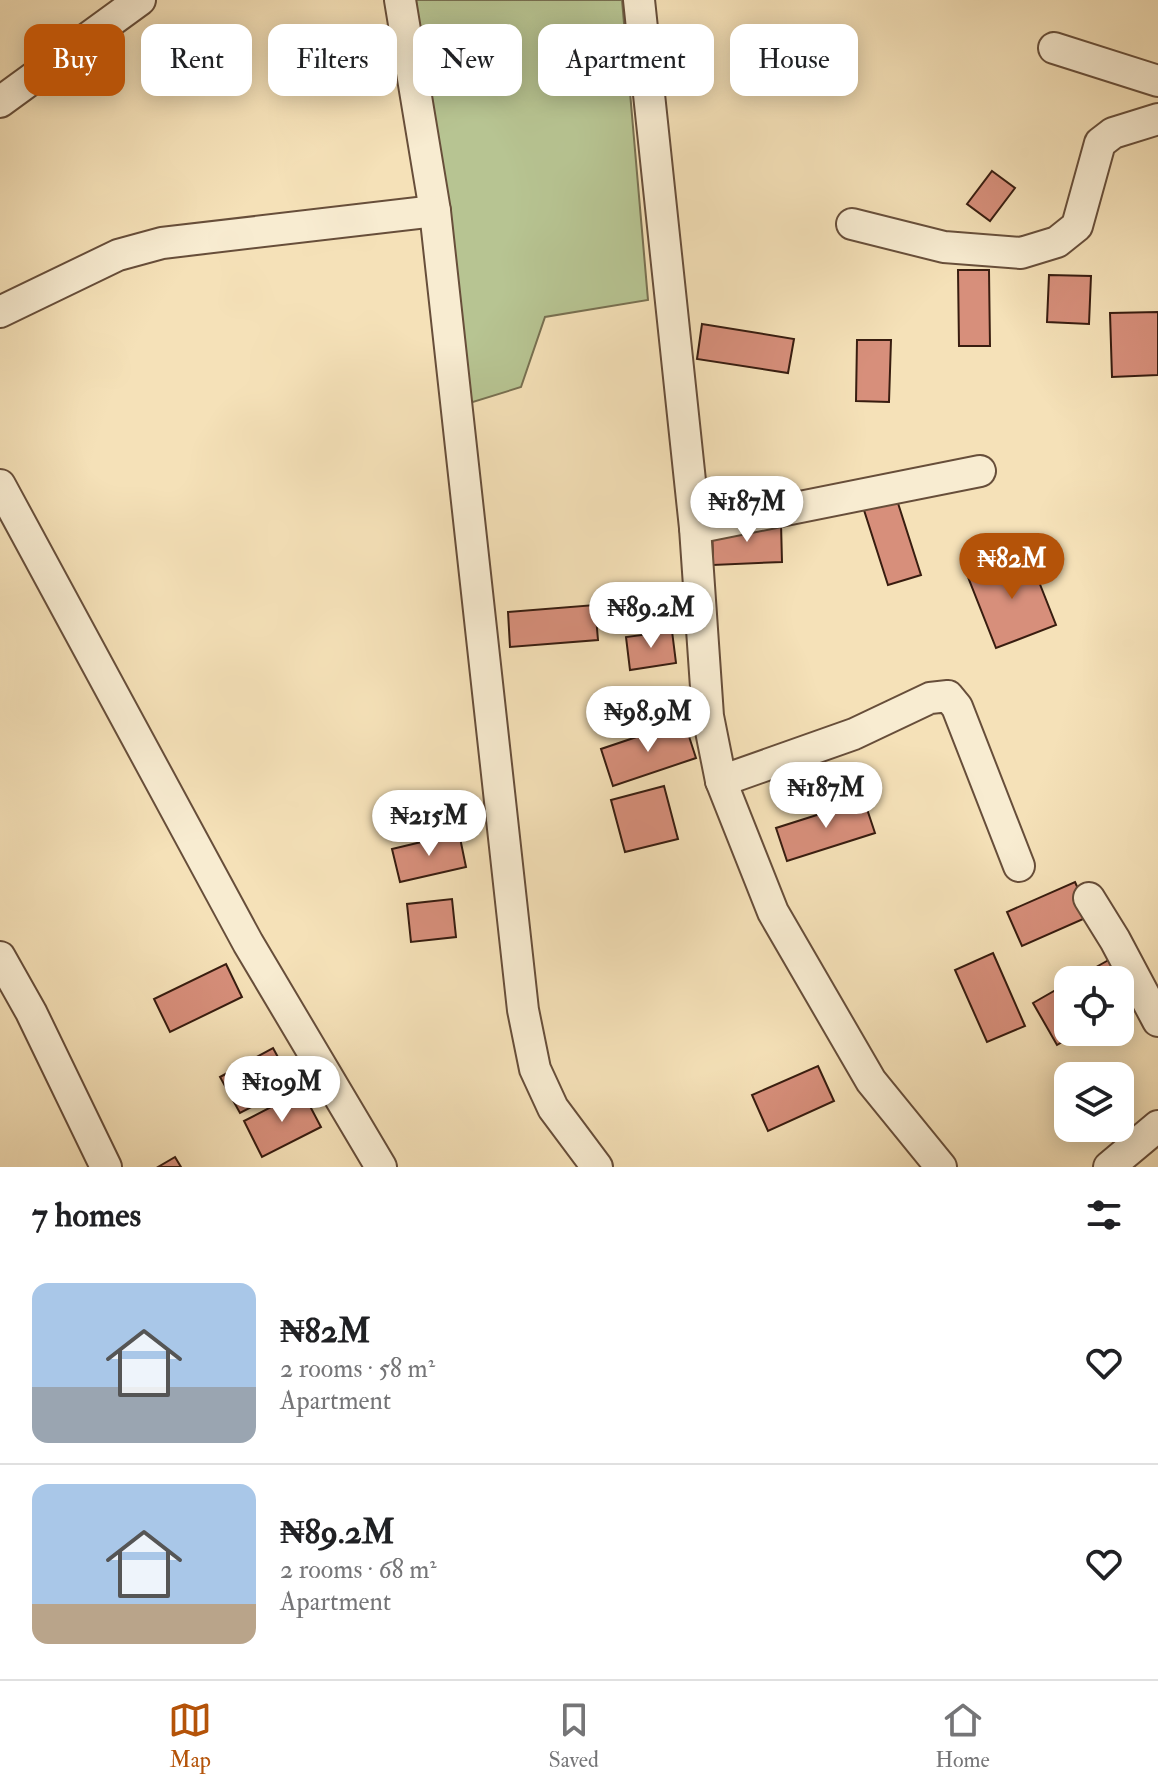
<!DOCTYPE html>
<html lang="en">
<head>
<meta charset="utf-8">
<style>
	:root { --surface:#fff; --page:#f6f6f6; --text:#202124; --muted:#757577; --line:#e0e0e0; --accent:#b45309 }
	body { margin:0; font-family:"IM FELL Double Pica",serif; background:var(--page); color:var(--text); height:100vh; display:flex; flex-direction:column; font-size:30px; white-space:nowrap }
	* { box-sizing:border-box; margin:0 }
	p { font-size:26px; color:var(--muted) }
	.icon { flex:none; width:44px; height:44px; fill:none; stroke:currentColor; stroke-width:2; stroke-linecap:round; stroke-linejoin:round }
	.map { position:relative; height:1167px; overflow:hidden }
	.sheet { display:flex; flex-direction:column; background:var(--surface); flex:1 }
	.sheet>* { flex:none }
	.guide { position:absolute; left:24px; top:24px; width:1110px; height:72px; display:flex; gap:16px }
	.controls { position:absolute; left:1054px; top:966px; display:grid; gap:16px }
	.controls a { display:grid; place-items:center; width:80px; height:80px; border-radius:16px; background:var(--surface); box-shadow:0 4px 20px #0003; font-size:40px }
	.price { position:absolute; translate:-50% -68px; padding:0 18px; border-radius:28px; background:#fff; color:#222; font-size:26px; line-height:52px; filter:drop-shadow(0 2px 4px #0008) }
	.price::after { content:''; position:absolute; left:50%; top:48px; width:24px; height:18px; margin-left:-12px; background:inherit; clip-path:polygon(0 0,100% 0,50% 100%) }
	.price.active { background:var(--accent); color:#fff }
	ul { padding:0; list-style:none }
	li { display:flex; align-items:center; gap:24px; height:200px; padding:0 32px }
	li+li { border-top:2px solid var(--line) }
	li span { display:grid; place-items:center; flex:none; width:224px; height:160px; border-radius:16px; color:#555 }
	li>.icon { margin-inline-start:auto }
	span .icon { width:96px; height:96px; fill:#fffc; stroke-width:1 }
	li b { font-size:34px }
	h2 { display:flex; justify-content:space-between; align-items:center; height:96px; padding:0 32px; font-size:34px }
	.tag { padding:0 28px; border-radius:16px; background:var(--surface); box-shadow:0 4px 20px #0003; font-size:28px; line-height:72px }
	.tag.active { background:var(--accent); color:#fff }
	.menu { display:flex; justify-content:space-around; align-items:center; height:112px; border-top:2px solid var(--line); background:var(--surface); font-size:22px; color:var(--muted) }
	.menu a { display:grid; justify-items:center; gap:4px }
	.menu .active { color:var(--accent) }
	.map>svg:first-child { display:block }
</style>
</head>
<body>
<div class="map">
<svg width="1158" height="1167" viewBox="0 0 1158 1167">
	<rect width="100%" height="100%" fill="#f5e1b8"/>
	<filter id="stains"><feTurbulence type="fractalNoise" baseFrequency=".0025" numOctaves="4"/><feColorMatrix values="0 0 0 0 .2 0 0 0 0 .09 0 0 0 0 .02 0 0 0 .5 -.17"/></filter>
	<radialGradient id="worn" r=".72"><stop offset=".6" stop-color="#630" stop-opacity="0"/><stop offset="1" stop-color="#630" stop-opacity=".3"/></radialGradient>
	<path fill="#b7c492" stroke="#787051" stroke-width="2" d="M 416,0 L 622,0 L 648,300 L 545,317 L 521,387 L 460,406 Z"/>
	<g fill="#d78f7b" stroke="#381d10" stroke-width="2">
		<path d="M 992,171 L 1015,188 L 990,221 L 967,204 Z"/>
		<path d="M 958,270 L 989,270 L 990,346 L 959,346 Z"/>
		<path d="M 1049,275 L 1091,276 L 1089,324 L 1047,322 Z"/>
		<path d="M 1158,312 L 1158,375 L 1112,377 L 1110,313 Z"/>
		<path d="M 702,324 L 794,339 L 788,373 L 697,359 Z"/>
		<path d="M 857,340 L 891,340 L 889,402 L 856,401 Z"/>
		<path d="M 896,497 L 921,575 L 888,585 L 863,507 Z"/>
		<path d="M 781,523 L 782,562 L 713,565 L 712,526 Z"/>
		<path d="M 1028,554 L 1056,625 L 996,648 L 968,577 Z"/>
		<path d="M 595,605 L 598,640 L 510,647 L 508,612 Z"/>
		<path d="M 672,631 L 676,663 L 630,670 L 626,637 Z"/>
		<path d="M 684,721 L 696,758 L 613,786 L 601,749 Z"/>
		<path d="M 664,786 L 678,839 L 625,852 L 611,800 Z"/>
		<path d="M 864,800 L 875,833 L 787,861 L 776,828 Z"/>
		<path d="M 459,833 L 466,867 L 400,882 L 392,849 Z"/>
		<path d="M 1075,882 L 1090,916 L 1022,946 L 1007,912 Z"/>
		<path d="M 452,899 L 456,937 L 411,942 L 407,904 Z"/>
		<path d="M 993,953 L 1025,1026 L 987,1042 L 955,970 Z"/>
		<path d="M 1114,957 L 1138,999 L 1120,1010 L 1120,980 L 1073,980 Z"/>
		<path d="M 226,964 L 242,997 L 170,1032 L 154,999 Z"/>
		<path d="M 1068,983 L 1068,1032 L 1080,1032 L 1057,1045 L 1033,1003 Z"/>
		<path d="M 273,1048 L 293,1085 L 240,1113 L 220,1077 Z"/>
		<path d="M 818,1066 L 834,1101 L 768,1131 L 752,1095 Z"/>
		<path d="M 302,1091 L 321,1127 L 262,1157 L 244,1121 Z"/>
		<path d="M 175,1157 L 181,1167 L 158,1167 Z"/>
	</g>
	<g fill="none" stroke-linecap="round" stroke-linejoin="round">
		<g stroke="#674e3a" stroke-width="34">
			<g id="minor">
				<path d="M 400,0 L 435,211 L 523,1010 L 535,1069 L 553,1108 L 597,1167"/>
				<path d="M 639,0 L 695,528 L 708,716 L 721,781 L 773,912 L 871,1081 L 941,1167"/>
				<path d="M 1054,48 L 1158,81"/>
				<path d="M 0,102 L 140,0"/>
				<path d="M 852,224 L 944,247 L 1021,253 L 1057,242 L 1077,226 L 1100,143 L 1113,133 L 1158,119"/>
				<path d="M 0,312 L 118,255 L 162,243 L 435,211"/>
				<path d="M 0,485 L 248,943 L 381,1167"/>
				<path d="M 695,528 L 980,471"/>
				<path d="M 721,781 L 854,734 L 930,698 L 948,696 L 957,707 L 1019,866"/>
				<path d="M 1089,898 L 1115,940 L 1158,1021"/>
				<path d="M 0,957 L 31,1012 L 106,1167"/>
				<path d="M 1109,1167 L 1158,1126"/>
			</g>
		</g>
		<use href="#minor" stroke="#f8ecd1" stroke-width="30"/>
	</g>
	<rect width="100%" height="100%" filter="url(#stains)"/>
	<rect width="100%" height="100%" fill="url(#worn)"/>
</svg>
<div class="controls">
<a><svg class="icon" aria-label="locate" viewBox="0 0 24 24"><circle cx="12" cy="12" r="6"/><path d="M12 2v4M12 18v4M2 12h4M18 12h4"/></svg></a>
<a><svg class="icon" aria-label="layers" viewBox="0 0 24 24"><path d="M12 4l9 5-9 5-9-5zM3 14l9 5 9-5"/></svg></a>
</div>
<b class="price" style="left:747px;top:544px">₦187M</b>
<b class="price active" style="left:1012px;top:601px">₦82M</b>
<b class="price" style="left:651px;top:650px">₦89.2M</b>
<b class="price" style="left:648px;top:754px">₦98.9M</b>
<b class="price" style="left:826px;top:830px">₦187M</b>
<b class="price" style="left:429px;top:858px">₦215M</b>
<b class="price" style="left:282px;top:1124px">₦109M</b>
<div class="guide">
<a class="tag active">Buy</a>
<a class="tag">Rent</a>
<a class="tag">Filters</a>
<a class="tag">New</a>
<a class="tag">Apartment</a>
<a class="tag">House</a>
</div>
</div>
<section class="sheet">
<h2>7 homes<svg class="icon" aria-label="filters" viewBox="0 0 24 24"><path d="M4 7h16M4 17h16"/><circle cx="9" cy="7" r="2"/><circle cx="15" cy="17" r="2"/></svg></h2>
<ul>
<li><span style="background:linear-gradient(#a9c7e8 65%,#9aa5b1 0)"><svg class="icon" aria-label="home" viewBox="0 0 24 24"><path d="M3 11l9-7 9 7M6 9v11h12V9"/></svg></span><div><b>₦82M</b><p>2 rooms · 58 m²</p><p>Apartment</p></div><svg class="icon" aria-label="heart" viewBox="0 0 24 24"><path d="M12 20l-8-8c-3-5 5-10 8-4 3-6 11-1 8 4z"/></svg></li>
<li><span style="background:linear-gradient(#a9c7e8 75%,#b9a48a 0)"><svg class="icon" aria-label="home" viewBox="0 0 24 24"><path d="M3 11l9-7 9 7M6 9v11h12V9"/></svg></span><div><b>₦89.2M</b><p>2 rooms · 68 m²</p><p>Apartment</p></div><svg class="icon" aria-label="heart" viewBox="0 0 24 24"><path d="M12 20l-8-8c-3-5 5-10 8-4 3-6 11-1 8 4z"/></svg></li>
</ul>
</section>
<nav class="menu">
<a class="active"><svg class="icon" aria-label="map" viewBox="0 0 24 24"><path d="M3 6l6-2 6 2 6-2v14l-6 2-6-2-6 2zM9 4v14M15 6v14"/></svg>Map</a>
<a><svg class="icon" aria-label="saved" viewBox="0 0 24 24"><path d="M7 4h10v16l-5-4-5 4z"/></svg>Saved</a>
<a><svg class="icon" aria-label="home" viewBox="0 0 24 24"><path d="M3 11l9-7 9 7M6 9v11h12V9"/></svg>Home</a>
</nav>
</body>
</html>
